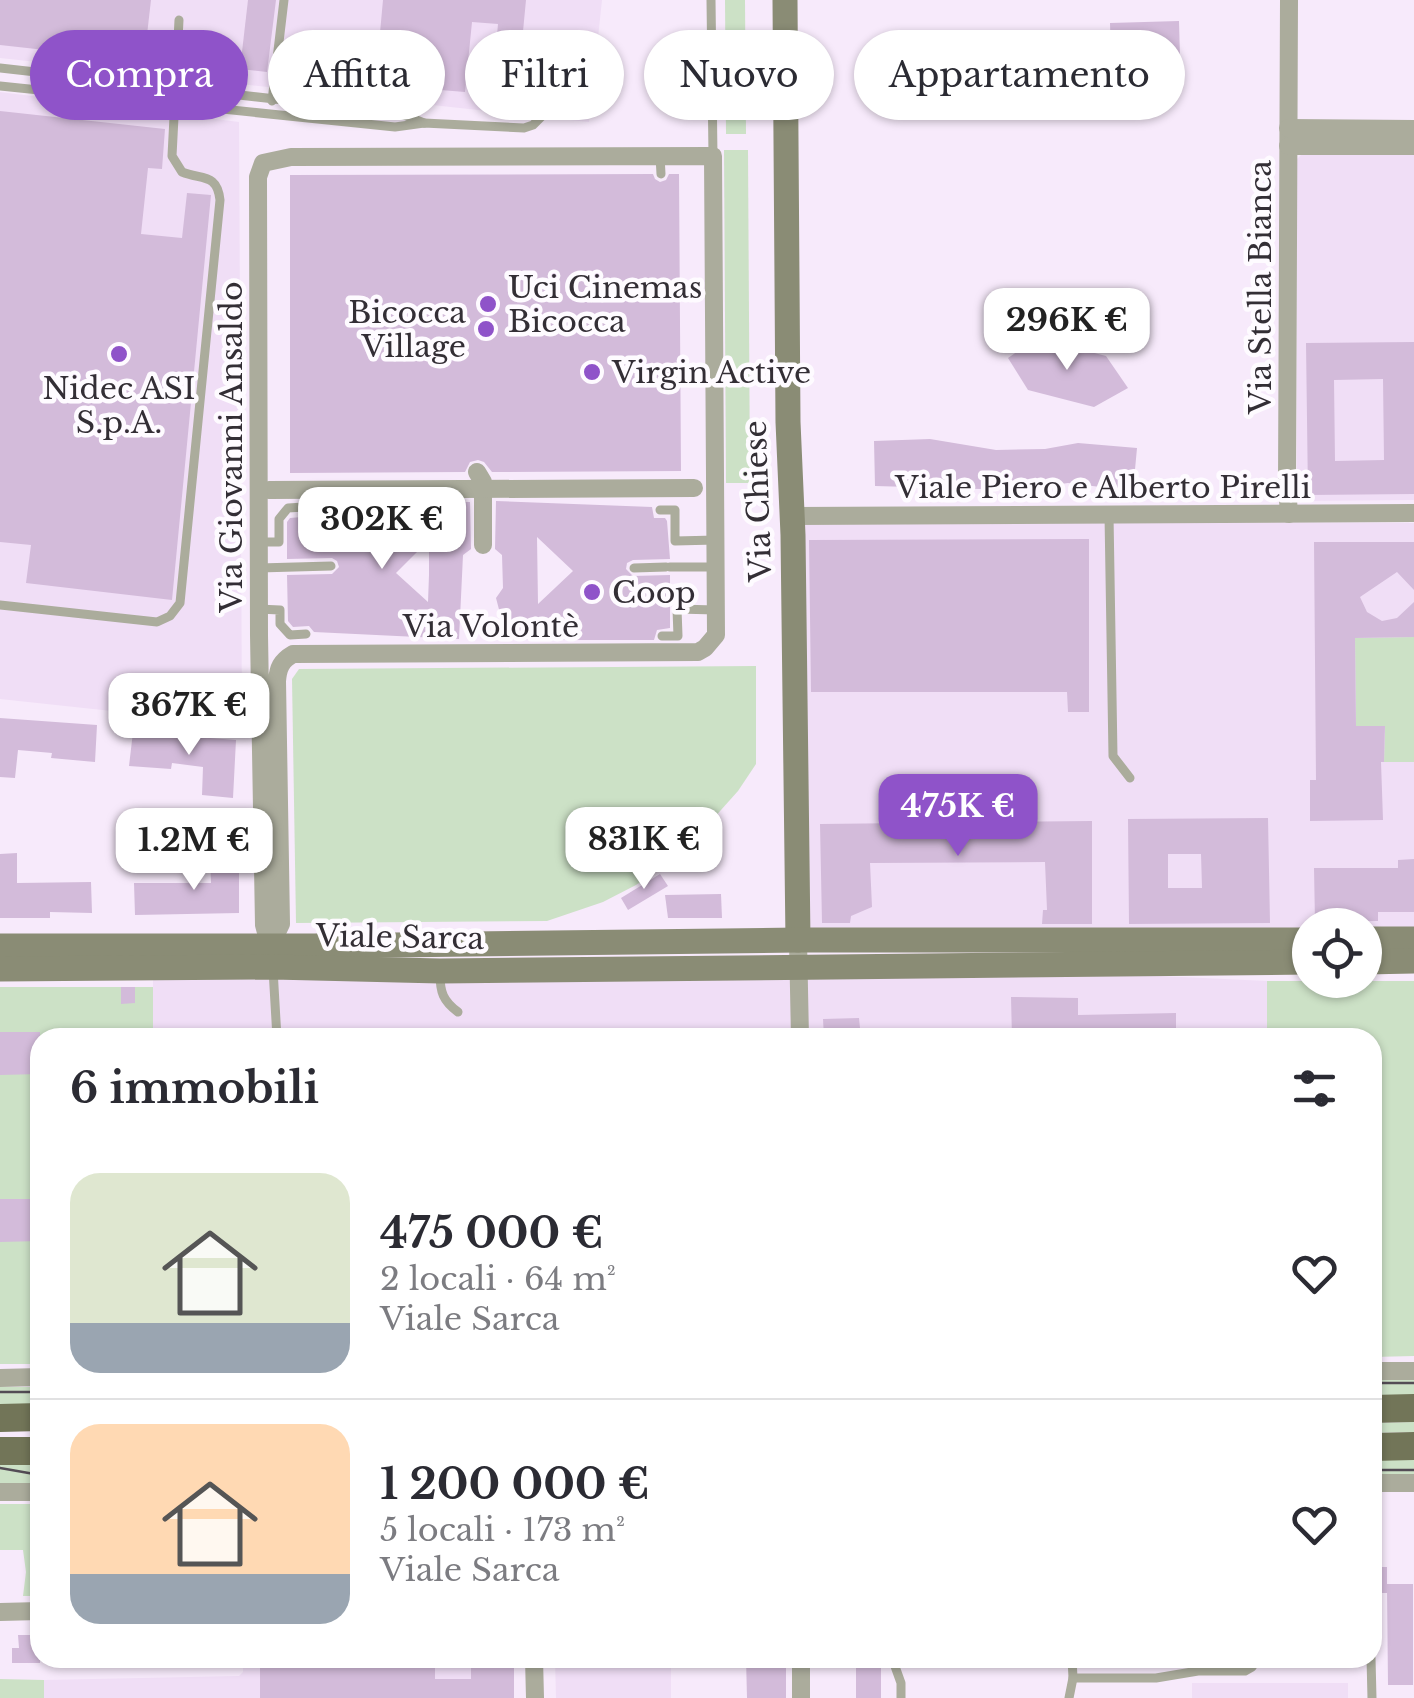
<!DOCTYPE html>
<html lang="it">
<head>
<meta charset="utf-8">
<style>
	:root { --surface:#fff; --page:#f7f7f7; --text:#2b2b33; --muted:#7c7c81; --line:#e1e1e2; --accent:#8f53c9 }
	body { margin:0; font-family:"Libre Baskerville",serif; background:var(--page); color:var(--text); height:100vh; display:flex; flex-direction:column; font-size:38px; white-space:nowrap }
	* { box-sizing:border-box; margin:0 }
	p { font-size:32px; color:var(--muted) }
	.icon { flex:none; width:55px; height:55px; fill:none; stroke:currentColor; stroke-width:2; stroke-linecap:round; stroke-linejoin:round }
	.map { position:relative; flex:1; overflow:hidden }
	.panel { position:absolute; left:30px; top:1028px; width:1352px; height:640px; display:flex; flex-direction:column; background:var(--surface); border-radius:30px; box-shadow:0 2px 8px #0004 }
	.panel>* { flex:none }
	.top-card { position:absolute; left:30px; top:30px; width:1355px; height:90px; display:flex; gap:20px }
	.tools { position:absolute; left:1292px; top:908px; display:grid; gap:20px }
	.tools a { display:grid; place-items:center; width:90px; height:90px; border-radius:50%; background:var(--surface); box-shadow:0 2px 8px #0004; font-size:50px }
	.price { position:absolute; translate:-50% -85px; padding:0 22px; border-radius:20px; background:#fff; color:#222; font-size:32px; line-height:65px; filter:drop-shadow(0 2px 5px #0008) }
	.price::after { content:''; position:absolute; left:50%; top:60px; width:30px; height:22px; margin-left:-15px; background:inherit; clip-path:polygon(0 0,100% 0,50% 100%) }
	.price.selected { background:var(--accent); color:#fff }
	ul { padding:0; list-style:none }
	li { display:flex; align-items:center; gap:30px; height:250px; padding:0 40px }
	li+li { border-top:2px solid var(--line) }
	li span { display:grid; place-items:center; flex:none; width:280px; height:200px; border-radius:30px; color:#555 }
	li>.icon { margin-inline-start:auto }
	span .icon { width:120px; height:120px; fill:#fffc; stroke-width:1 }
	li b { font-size:42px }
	h2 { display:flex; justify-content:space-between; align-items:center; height:120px; padding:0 40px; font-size:42px }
	.tag { padding:0 35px; border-radius:45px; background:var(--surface); box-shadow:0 2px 8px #0004; font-size:35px; line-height:90px }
	.tag.selected { background:var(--accent); color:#fff }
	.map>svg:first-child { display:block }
</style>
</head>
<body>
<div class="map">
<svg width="1414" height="1698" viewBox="0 0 1414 1698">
	<rect width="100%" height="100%" fill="#f7eafb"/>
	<g fill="#f0def6">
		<path d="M 0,0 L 602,0 L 589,122 L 0,58 Z"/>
		<path d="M 0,92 L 239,122 L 242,725 L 0,699 Z"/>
		<path d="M 1414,154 L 1414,500 L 1297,501 L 1297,159 L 1301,155 Z"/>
		<path d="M 799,520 L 1414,523 L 1414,934 L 1365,934 L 1365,925 L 1310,925 L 1310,934 L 801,935 Z"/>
		<path d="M 804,967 L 969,967 L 1267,981 L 1267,1037 L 806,1037 Z"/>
		<path d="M 796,972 L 796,1037 L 153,1038 L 153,973 Z"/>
		<path d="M 243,1658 L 514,1658 L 514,1698 L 44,1698 L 44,1680 L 239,1676 L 243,1672 Z"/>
		<path d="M 555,1658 L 671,1658 L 671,1698 L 556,1698 Z"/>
		<rect x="1192" y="1683" width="156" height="15"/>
	</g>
	<g fill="#cce1c6">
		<path d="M 725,0 L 745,0 L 746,134 L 726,134 Z"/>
		<path d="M 724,150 L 748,150 L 750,483 L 726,483 Z"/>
		<path d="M 1414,637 L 1414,762 L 1384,762 L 1385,727 L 1356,726 L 1355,638 Z"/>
		<path d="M 756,666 L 756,764 L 738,791 L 695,839 L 667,864 L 636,885 L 603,902 L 547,921 L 296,923 L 292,679 L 299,669 Z"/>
		<path d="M 1267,981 L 1414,981 L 1414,1356 L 1373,1357 L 1372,1038 L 1267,1037 Z"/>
		<path d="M 0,987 L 153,987 L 153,1037 L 40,1038 L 40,1364 L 0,1364 Z"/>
		<path d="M 1414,1378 L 1414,1397 L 1373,1397 L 1372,1379 Z"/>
		<rect x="0" y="1387" width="40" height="18"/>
		<path d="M 1414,1422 L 1414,1432 L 1373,1433 L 1372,1423 Z"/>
		<path d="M 1372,1456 L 1414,1456 L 1414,1475 L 1373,1476 Z"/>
		<path d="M 0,1462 L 40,1462 L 40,1482 L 0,1487 Z"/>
		<path d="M 0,1504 L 40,1504 L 40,1596 L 23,1596 L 26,1572 L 23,1550 L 0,1550 Z"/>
		<path d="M 0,1679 L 44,1680 L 44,1698 L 0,1698 Z"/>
	</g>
	<g fill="#d3bbda" fill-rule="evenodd">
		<path d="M 0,0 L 151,0 L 144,61 L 0,45 Z"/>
		<path d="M 248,0 L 276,0 L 267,72 L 240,69 Z"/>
		<path d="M 383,0 L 526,0 L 517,94 L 492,91 L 498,24 L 472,22 L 465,92 L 416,88 L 415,91 L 375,87 Z"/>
		<path d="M 1179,21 L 1181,93 L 1112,94 L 1110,23 Z"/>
		<path d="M 0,111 L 165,129 L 162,169 L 148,168 L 141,234 L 182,238 L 187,193 L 211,195 L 172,600 L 26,583 L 31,545 L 0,542 Z"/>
		<path d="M 653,174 L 655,179 L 660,182 L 666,180 L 669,174 L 679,174 L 681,471 L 492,472 L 484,462 L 478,460 L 470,462 L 465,472 L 290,473 L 290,175 Z"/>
		<path d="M 1037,338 L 1106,356 L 1128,388 L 1094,407 L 1028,390 L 1008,358 Z"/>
		<path d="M 1414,342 L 1414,494 L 1308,495 L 1306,343 ZM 1383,379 L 1384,460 L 1335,461 L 1334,380 Z"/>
		<path d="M 930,439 L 996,450 L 1045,449 L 1078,443 L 1137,448 L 1133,491 L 1068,483 L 1017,490 L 875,486 L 874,441 Z"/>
		<path d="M 496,501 L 652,507 L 654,518 L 665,518 L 667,521 L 670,559 L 633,560 L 627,563 L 626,569 L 633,576 L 670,575 L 670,628 L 657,630 L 654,640 L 507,640 L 496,598 L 503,588 L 502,555 L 495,549 ZM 537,537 L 573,571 L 538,604 Z"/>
		<path d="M 457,502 L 470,502 L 471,549 L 463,555 L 459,639 L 314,632 L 309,626 L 293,627 L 288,621 L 287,575 L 332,574 L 339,567 L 337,561 L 332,558 L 287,559 L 287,522 L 290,518 L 457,504 ZM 429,540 L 429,575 L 428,602 L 396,573 Z"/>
		<path d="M 1089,539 L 1089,712 L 1068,712 L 1067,692 L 811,692 L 809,540 Z"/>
		<path d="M 1314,542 L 1414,542 L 1414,590 L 1397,572 L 1360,597 L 1367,612 L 1382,621 L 1397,618 L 1414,602 L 1414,637 L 1355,638 L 1356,726 L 1385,726 L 1384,762 L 1381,762 L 1383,820 L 1310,821 L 1310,780 L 1316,780 Z"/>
		<path d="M 0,718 L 97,725 L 95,762 L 51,758 L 52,753 L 18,750 L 15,778 L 0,777 Z"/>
		<path d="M 133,732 L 236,740 L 233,798 L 202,795 L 203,767 L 172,763 L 171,769 L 129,766 Z"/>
		<path d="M 1268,818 L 1270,923 L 1129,924 L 1128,819 ZM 1168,854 L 1201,854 L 1202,888 L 1168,888 Z"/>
		<path d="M 1092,821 L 1092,924 L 1042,924 L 1043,910 L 1047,910 L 1045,862 L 870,863 L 872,907 L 851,916 L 850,923 L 822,923 L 820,824 Z"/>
		<path d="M 17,853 L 17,883 L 91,882 L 92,913 L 50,912 L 50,918 L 0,918 L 0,854 Z"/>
		<path d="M 210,854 L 239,855 L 239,913 L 135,915 L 134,883 L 211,883 Z"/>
		<path d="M 1414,859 L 1414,912 L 1378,912 L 1378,921 L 1315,922 L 1314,868 L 1398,868 L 1398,860 Z"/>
		<path d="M 660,874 L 668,886 L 628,910 L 621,898 Z"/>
		<path d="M 721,894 L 722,918 L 668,918 L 665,895 Z"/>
		<path d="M 121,987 L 135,987 L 135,1003 L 121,1004 Z"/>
		<path d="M 1011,997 L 1078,998 L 1078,1015 L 1176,1013 L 1176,1038 L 1012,1038 Z"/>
		<path d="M 859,1018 L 861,1038 L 824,1038 L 823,1019 Z"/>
		<path d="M 0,1032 L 40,1032 L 40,1074 L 0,1075 Z"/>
		<path d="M 0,1199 L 40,1199 L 40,1241 L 0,1242 Z"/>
		<path d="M 1372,1567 L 1387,1567 L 1387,1584 L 1413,1584 L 1413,1685 L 1388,1685 L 1387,1586 L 1387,1593 L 1372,1593 Z"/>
		<path d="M 18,1635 L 40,1635 L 40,1663 L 12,1663 L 12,1648 L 19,1648 Z"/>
		<path d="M 260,1658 L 435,1658 L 435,1679 L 471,1679 L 471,1658 L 514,1658 L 514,1698 L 260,1698 Z"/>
		<path d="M 746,1658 L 786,1658 L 786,1698 L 747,1698 Z"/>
		<rect x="856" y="1658" width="25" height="40"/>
	</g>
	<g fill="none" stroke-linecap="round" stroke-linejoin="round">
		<g stroke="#abac9c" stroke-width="9">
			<path d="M 711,0 L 713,156"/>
			<path d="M 0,68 L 399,113 L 424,123"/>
			<path d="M 0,86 L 395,127 L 424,123 L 524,128 L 533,125 L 542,116"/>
			<path d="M 272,101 L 284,0"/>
			<path d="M 668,105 L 712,65"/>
			<path d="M 660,156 L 661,174"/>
			<path d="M 660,510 L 675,510 L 675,541 L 716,540"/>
			<path d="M 1109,515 L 1113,756 L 1130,778"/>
			<path d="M 260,542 L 279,542 L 279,519 L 288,508 L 304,507"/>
			<path d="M 670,567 L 716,567"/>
			<path d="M 259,568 L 331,566"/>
			<path d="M 634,568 L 666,567"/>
			<path d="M 0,605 L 157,622 L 170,616 L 180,603 L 220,200 C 217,173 202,180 182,172 L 172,156 L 179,20"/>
			<path d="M 258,609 L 280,610 L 280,624 L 290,635 L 306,634"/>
			<path d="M 662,636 L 678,636 L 677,609 L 716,610"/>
			<path d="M 273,969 L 277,1038"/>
			<path d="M 440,974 C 440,992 443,1001 458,1012"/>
			<path d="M 892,1658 L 901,1683 L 901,1698"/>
			<path d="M 1072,1658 L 1073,1678 L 1156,1678 L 1198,1671 L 1245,1671 L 1252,1667 L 1258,1658"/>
			<path d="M 1371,1658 L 1372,1698"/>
			<path d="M 1069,1698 L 1073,1678"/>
		</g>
		<g stroke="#abac9c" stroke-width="18">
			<path d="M 1289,0 L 1287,485 L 1289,514"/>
			<path d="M 1288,128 L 1414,129"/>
			<path d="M 1288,146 L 1414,146"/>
			<path d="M 477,472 L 483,482 L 483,545"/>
			<path d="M 269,490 L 694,488"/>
			<path d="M 793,516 L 1414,513"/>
			<path d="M 798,940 L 800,1038"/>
			<path d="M 271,945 L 281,924 L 277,681 C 278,668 281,661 293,654 L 698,652 L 705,648 L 716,635 L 713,156 L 291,157 L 263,163 L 258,177 L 259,635 L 264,925 L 272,955"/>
			<path d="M 1372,1371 L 1414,1371"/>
			<path d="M 0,1378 L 40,1377"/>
			<path d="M 1372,1483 L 1414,1483"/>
			<path d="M 0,1492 L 40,1492"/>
			<path d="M 0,1612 L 40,1611"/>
			<path d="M 534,1658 L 535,1698"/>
			<path d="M 801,1658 L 801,1698"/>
		</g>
		<g stroke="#8a8c75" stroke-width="25">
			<path d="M 785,0 L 788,422 L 793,535 L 798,940"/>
			<path d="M 1365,939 L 1414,939"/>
			<path d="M 0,946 L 314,946 L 798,940 L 1310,940"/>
			<path d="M 1365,962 L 1414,961"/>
			<path d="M 0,969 L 273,967 L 440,971 L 1310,962"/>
		</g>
		<g stroke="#727558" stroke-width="28">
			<path d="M 1372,1409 L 1414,1408"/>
			<path d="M 0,1418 L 40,1417"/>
			<path d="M 1372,1447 L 1414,1446"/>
			<path d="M 0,1451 L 40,1451"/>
		</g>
		<g stroke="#534c55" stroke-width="2.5">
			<path d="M 1372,1383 L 1414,1383"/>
			<path d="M 0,1392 L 40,1392"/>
			<path d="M 0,1468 L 40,1475"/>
			<path d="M 1372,1470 L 1414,1470"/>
		</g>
	</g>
	<g fill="#8f53c9" stroke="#fefbff" stroke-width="4">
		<circle cx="488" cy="304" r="10"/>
		<circle cx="486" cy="329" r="10"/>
		<circle cx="119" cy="354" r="10"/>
		<circle cx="592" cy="372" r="10"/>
		<circle cx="592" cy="592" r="10"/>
	</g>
	<g text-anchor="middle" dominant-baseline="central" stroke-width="9" stroke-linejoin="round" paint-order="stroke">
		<g font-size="30" fill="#332e35" stroke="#fefbff" text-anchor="start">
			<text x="508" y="287">Uci Cinemas<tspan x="508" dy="34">Bicocca</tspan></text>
			<text x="466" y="312" text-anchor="end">Bicocca<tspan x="466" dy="34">Village</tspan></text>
			<text x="612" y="372">Virgin Active</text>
			<text x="119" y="388" text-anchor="middle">Nidec ASI<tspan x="119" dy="34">S.p.A.</tspan></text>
			<text x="612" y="592">Coop</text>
		</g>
		<g font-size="30" fill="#332e35" stroke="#fefbff">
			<text transform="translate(1260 287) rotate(-90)">Via Stella Bianca</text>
			<text transform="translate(231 447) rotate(-90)">Via Giovanni Ansaldo</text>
			<text x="1103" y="487">Viale Piero e Alberto Pirelli</text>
			<text transform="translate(758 501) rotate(-92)">Via Chiese</text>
			<text x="491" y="626">Via Volontè</text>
			<text transform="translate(400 937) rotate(1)">Viale Sarca</text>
		</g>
	</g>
</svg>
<div class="tools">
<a><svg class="icon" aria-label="locate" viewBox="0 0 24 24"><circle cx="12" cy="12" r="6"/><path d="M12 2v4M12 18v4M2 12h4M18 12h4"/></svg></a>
</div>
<b class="price" style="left:1067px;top:373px">296K €</b>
<b class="price" style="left:382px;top:572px">302K €</b>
<b class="price" style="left:189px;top:758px">367K €</b>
<b class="price selected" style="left:958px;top:859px">475K €</b>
<b class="price" style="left:644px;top:892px">831K €</b>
<b class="price" style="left:194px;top:893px">1.2M €</b>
<div class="top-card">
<a class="tag selected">Compra</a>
<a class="tag">Affitta</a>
<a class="tag">Filtri</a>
<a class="tag">Nuovo</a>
<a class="tag">Appartamento</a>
</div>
<section class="panel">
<h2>6 immobili<svg class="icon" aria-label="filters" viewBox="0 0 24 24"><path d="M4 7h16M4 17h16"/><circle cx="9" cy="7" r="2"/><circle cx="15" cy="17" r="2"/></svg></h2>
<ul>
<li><span style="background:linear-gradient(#dfe7d0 75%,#9aa5b1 0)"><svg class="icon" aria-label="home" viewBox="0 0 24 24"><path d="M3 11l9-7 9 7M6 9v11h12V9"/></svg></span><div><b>475 000 €</b><p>2 locali · 64 m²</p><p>Viale Sarca</p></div><svg class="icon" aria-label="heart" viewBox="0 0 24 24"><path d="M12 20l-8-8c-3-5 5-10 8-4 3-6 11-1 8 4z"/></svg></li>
<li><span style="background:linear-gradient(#ffd9b3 75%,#9aa5b1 0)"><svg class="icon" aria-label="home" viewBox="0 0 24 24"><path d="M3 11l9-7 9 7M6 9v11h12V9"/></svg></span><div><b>1 200 000 €</b><p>5 locali · 173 m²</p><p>Viale Sarca</p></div><svg class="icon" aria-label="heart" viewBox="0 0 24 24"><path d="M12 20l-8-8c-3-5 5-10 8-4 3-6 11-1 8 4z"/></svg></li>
</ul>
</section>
</div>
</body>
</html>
